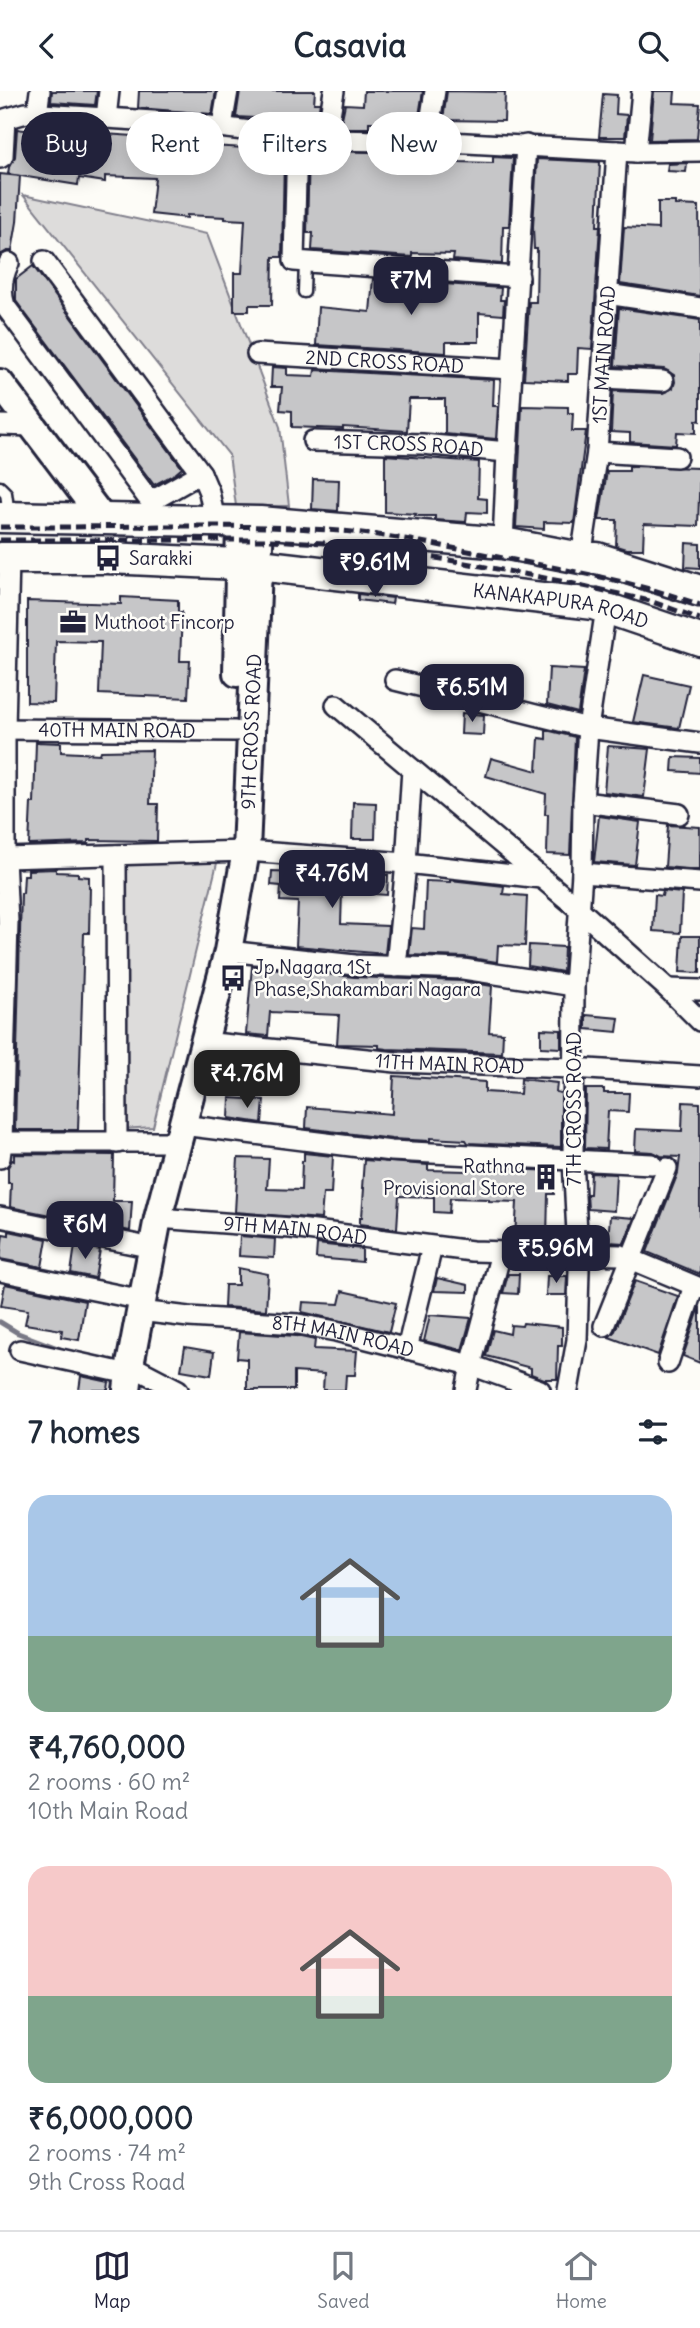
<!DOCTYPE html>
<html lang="en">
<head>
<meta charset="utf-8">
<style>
	:root { --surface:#fff; --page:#f6f6f7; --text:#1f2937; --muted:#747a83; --line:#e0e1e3; --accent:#22223b }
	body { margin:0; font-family:Delius,sans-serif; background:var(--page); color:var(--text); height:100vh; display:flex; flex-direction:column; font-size:26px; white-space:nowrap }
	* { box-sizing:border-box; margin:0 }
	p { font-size:23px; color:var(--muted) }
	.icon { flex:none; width:38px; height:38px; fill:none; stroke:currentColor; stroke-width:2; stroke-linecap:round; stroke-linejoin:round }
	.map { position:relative; height:1299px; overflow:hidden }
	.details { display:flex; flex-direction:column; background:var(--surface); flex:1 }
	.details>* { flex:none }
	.hud { position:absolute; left:21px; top:21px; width:658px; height:63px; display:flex; gap:14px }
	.price { position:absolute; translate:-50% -60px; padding:0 16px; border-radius:14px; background:var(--accent); color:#fff; font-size:23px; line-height:46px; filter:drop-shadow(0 2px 4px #0008) }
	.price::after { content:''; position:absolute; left:50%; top:42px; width:21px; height:16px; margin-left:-10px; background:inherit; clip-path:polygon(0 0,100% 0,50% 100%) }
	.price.on { background:#222; color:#fff }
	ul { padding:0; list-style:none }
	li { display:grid; align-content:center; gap:14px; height:371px; padding:0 28px }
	li span { display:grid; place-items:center; height:217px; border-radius:21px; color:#555 }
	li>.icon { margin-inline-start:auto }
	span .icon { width:126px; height:126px; fill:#fffc; stroke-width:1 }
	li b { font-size:30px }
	h2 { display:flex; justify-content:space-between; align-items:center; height:84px; padding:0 28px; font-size:30px }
	.tag { padding:0 24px; border-radius:32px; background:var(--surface); box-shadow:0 4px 18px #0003; font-size:24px; line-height:63px }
	.tag.on { background:var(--accent); color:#fff }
	header { display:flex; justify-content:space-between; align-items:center; height:91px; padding:0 28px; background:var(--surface); font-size:32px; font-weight:700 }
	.tab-bar { display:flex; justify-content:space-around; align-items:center; height:98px; border-top:2px solid var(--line); background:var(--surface); font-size:19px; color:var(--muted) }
	.tab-bar a { display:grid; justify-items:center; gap:4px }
	.tab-bar .on { color:var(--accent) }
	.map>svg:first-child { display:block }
</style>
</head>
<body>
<header><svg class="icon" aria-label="back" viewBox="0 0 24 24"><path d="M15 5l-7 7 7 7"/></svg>Casavia<svg class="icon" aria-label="search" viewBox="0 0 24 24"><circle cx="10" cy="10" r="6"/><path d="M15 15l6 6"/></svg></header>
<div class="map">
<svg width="700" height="1299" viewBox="0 0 700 1299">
	<rect width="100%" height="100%" fill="#fdfcf7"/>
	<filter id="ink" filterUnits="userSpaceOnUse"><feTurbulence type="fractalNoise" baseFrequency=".0143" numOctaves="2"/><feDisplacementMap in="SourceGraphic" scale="14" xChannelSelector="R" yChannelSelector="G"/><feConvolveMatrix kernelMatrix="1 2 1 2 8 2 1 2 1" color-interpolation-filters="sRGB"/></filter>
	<g filter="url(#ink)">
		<g fill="#dddcdb" stroke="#807f8b" stroke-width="2">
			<path d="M 23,104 L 207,143 L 280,336 L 289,415 L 236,415 L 229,364 Z"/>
			<path d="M 123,768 L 218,768 L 153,1036 L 122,1038 Z"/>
		</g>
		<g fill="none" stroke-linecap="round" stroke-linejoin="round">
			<path stroke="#787885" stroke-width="5" d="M 0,1231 L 18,1242 L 63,1259"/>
		</g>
		<g fill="#c6c6c8" stroke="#22223b" stroke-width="2">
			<path d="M 52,0 L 97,0 L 95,14 L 51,11 Z"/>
			<path d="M 139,0 L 216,0 L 212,23 L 138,17 Z"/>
			<path d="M 240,0 L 315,0 L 314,12 L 320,12 L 316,35 L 273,30 L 273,28 L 236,26 Z"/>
			<path d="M 364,0 L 423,0 L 418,31 L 369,31 L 369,37 L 340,37 L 345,13 L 363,14 Z"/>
			<path d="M 447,0 L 505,1 L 504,30 L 443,29 Z"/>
			<path d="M 654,0 L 675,0 L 674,12 L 700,13 L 697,48 L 650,49 Z"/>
			<path d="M 603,3 L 617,4 L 616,23 L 627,24 L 625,46 L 599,46 Z"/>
			<path d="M 17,38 L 89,48 L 90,42 L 193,49 L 193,54 L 264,58 L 263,65 L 284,67 L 282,166 L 273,166 L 272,214 L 249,214 L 249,220 L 234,220 L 234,182 L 242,182 L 245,129 L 225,128 L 225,126 L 187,124 L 187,127 L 151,123 L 155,87 L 105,85 L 105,91 L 79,87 L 78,94 L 8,83 L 9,76 L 15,66 Z"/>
			<path d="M 309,59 L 459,64 L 459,71 L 493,72 L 493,66 L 513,67 L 509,135 L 503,135 L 502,173 L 453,169 L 454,163 L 412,162 L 412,166 L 312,159 L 313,142 L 307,142 Z"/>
			<path d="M 537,68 L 600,71 L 597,135 L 600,135 L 592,258 L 578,257 L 577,283 L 568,283 L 568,290 L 524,288 L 529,211 L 536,211 L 537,158 L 534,158 L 533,136 Z"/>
			<path d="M 687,72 L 686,81 L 667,80 L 668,73 Z"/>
			<path d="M 0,83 L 20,85 L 17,131 L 12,160 L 7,160 L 0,164 Z"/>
			<path d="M 658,111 L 675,111 L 675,114 L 699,115 L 700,205 L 620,193 L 624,136 L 658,138 Z"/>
			<path d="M 33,175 L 182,377 L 175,383 L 154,394 L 16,210 L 16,188 Z"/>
			<path d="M 373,188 L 501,197 L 500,209 L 504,209 L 503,224 L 479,222 L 479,251 L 446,251 L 446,262 L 316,254 L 318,216 L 370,221 Z"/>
			<path d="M 619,217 L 700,229 L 700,330 L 696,329 L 696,342 L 677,341 L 676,354 L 630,351 L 630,342 L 611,341 L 613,300 L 663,302 L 673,297 L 675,291 L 674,284 L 664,278 L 615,275 Z"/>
			<path d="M 272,276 L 287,277 L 287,284 L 314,285 L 315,279 L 494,289 L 493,315 L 498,315 L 496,348 L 445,343 L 445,308 L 409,308 L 407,340 L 343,336 L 343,338 L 292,336 L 292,320 L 280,319 L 282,296 L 271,296 Z"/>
			<path d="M 522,315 L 568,316 L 568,322 L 573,322 L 572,340 L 586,340 L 574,432 L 544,431 L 544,438 L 516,436 Z"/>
			<path d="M 385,364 L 479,371 L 478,407 L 487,408 L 487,422 L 467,421 L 466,431 L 435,429 L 435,425 L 415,425 L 416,423 L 385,421 Z"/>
			<path d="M 629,375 L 700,377 L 698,435 L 644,433 L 643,458 L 626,458 L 616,455 L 617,429 L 599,429 L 607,380 L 629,380 Z"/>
			<path d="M 313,388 L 339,389 L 338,420 L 312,418 Z"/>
			<path d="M 686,452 L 700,453 L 700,477 L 685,476 Z"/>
			<path d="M 358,503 L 393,507 L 392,513 L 358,509 Z"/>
			<path d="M 121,506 L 178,509 L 178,521 L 182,521 L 180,570 L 190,570 L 188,607 L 99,603 L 101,551 L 56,550 L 54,612 L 27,611 L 27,510 L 121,513 Z"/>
			<path d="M 549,577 L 584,579 L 578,622 L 547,614 Z"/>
			<path d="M 644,584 L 689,594 L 679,637 L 633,631 Z"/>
			<path d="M 462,622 L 484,624 L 483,644 L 461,643 Z"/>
			<path d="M 546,639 L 575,646 L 570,764 L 547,763 L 548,723 L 545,723 L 546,703 L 486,685 L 491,667 L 537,680 L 539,647 L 546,648 Z"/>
			<path d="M 36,651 L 61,652 L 61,661 L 100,663 L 101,660 L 152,659 L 150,713 L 158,713 L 157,750 L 88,749 L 88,752 L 29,754 L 31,712 L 34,712 Z"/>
			<path d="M 608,655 L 650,658 L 644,706 L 604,701 Z"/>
			<path d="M 673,666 L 700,667 L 700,682 L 672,680 Z"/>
			<path d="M 353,711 L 376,712 L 375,748 L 352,748 Z"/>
			<path d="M 599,725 L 640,731 L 635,774 L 594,771 Z"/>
			<path d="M 668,734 L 700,736 L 700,779 L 665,776 Z"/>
			<path d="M 56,778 L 56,781 L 78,782 L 78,785 L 89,786 L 89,796 L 90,796 L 89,842 L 84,842 L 78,1039 L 15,1039 L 21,802 L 23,802 L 24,784 L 28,784 L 28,779 Z"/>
			<path d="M 272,780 L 388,784 L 387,804 L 342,801 L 341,833 L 388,835 L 385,863 L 296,855 L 298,811 L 280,810 L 281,795 L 271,794 Z"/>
			<path d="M 450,789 L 504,795 L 503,803 L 527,805 L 525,855 L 498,854 L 497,871 L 464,866 L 409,864 L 412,837 L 424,838 L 426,790 L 450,791 Z"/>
			<path d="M 663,800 L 682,802 L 680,842 L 653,840 L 655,804 L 662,805 Z"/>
			<path d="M 682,845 L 700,845 L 700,882 L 680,881 Z"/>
			<path d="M 529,854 L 564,856 L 563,881 L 528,875 Z"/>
			<path d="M 252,875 L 354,886 L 462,890 L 492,895 L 489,941 L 503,942 L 502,962 L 387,958 L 379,957 L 379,954 L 337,953 L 339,924 L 270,921 L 268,945 L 246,943 Z"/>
			<path d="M 586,924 L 619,927 L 617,941 L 586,938 Z"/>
			<path d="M 541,938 L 561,939 L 561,957 L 541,956 Z"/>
			<path d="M 394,985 L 485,991 L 485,1001 L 520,1003 L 521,988 L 557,992 L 556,1001 L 561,1002 L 561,1056 L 468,1052 L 466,1049 L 430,1047 L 430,1050 L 392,1048 L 306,1037 L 307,1016 L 392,1023 Z"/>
			<path d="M 586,998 L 604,998 L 604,1002 L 629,1002 L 628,1021 L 608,1020 L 606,1058 L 585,1057 Z"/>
			<path d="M 230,1007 L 264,1009 L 262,1032 L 229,1027 Z"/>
			<path d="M 683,1011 L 700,1012 L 700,1183 L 647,1161 L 678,1082 L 680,1066 L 661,1065 L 653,1061 L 635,1060 L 636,1038 L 682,1040 Z"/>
			<path d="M 304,1062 L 333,1065 L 331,1103 L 323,1103 L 321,1128 L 235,1121 L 238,1067 L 269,1068 L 267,1098 L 301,1099 L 302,1070 L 304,1070 Z"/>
			<path d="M 14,1063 L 114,1064 L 113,1110 L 132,1110 L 130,1140 L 10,1116 L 11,1092 L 8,1092 L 8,1076 L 12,1069 L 14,1070 Z"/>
			<path d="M 364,1069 L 428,1074 L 428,1079 L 467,1080 L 467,1076 L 554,1080 L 554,1103 L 548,1103 L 547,1148 L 515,1147 L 517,1111 L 489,1110 L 489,1108 L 450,1107 L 449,1122 L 434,1121 L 434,1106 L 399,1105 L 397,1138 L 360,1133 L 360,1126 L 362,1126 L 364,1097 L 362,1097 Z"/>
			<path d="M 591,1082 L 616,1083 L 614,1120 L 588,1118 L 587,1103 L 590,1103 Z"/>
			<path d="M 610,1125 L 634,1127 L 624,1152 L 608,1151 Z"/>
			<path d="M 9,1140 L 47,1148 L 42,1176 L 0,1168 L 3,1143 L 9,1144 Z"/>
			<path d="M 240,1145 L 275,1148 L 274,1167 L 239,1165 Z"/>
			<path d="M 317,1153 L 362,1158 L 362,1171 L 316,1167 Z"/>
			<path d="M 75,1154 L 100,1159 L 95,1187 L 71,1182 Z"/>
			<path d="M 238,1177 L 268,1183 L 266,1219 L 224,1216 L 225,1194 L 238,1194 Z"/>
			<path d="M 508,1183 L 519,1183 L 518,1203 L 503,1202 Z"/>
			<path d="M 547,1185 L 567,1185 L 566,1204 L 546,1204 Z"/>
			<path d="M 437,1187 L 468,1194 L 468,1201 L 434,1200 Z"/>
			<path d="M 635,1190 L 678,1205 L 658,1264 L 609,1246 L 615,1240 Z"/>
			<path d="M 5,1193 L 85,1210 L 79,1249 L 61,1246 L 62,1239 L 25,1233 L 28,1219 L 1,1215 Z"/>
			<path d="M 342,1200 L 396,1212 L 389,1241 L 302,1221 L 303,1211 L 339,1213 Z"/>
			<path d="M 700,1216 L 700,1272 L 683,1265 Z"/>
			<path d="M 430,1224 L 471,1227 L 462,1259 L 424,1250 Z"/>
			<path d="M 523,1232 L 562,1236 L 562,1255 L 558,1255 L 557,1288 L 544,1288 L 531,1283 L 531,1277 L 486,1265 L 493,1239 L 510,1243 L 511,1234 L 522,1235 Z"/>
			<path d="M 239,1241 L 296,1245 L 315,1249 L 314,1258 L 357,1260 L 355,1284 L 346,1284 L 345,1299 L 323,1299 L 324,1283 L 294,1281 L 294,1299 L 247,1299 L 247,1268 L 237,1267 Z"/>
			<path d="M 185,1256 L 214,1261 L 211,1284 L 181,1279 Z"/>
			<path d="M 81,1285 L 109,1291 L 108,1299 L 79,1299 Z"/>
		</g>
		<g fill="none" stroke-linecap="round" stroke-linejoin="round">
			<g stroke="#22223b" stroke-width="15">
				<g id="lane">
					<path d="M 304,201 L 305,171"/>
					<path d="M 0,396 L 6,402 L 9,424"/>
				</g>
			</g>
			<g stroke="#22223b" stroke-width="24">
				<g id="street">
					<path d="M 37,23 L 40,0"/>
					<path d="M 106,27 L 109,0"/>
					<path d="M 222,35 L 228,0"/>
					<path d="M 297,46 L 294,170 L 519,186"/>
					<path d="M 326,49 L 334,0"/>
					<path d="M 427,50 L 435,0"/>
					<path d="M 636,61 L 642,0"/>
					<path d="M 0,67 L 3,65 L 5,28 L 26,22 L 185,32 L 326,49 L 448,51 L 636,61 L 700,60"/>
					<path d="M 44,170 L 201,382 L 209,401 L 215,430"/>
					<path d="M 9,172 C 2,186 0,200 5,215 L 147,406 L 157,407 L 201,382"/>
					<path d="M 607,203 L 700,217"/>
					<path id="s1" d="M 257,263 L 512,278"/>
					<path d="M 602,287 L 663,290"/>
					<path d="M 0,334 L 33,335"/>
					<path id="s2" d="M 313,350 L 422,353 L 507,361"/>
					<path d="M 597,361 L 677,366"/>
					<path d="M 503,452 L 507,361 L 526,54"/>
					<path id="s3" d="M 581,467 L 597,361 L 617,60"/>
					<path d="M 395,589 L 588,637 L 700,652"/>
					<path d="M 336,614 L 580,819 L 668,898 L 700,930"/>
					<path id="s4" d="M 0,638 L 235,640"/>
					<path d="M 583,711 L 679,723"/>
					<path d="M 116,764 L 117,1052"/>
					<path d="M 5,767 L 246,760 L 406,772 L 541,787"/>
					<path d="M 582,782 L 700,791"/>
					<path d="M 228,860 L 355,874 L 463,878 L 574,895"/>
					<path d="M 396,876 L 406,772 L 412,678"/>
					<path d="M 668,898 L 700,899"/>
					<path id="s5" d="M 203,951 L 396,971 L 572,977 L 700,985"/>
					<path d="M 182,1034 L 391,1060 L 652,1073"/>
					<path d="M 0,1051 L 178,1051"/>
					<path d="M 0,1067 L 2,1051 L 8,831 L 5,767 L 5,638 L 9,467"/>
					<path d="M 0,1126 L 138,1154"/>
					<path id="s6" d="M 158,1127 L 291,1137 L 472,1160 L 621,1164 L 700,1197"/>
					<path d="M 0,1180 L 128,1206"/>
					<path id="s7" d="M 140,1220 L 189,1226 L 298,1233 L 336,1240 L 471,1274 L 540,1299"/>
					<path d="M 604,1235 L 667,1077"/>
					<path d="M 407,1258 L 432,1156"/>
					<path d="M 20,1259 L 115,1280"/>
					<path d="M 668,1272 L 694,1195"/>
					<path d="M 130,1274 L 178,1299"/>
					<path d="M 466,1299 L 471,1274 L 501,1162"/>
					<path d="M 568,1299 L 577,1249 L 579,1179 L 573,1068 L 574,895 L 582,782 L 583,711 L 588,637 L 606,517"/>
				</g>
			</g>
			<g stroke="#22223b" stroke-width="32">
				<g id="secondary">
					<path d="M 0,292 L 103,428"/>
					<path d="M 237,582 L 240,431"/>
					<path id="s8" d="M 127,1299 L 130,1274 L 158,1127 L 228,860 L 246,760 L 260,431"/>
				</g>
			</g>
			<g stroke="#22223b" stroke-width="35">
				<g id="primary">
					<path d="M 0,426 L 260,431 L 503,452 L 581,467 L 597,467 L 700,500"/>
					<path id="s9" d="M 0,467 L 108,467 L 259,474 L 594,513 L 700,549"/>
				</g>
			</g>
			<use href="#lane" stroke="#fdfcf7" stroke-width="10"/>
			<use href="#street" stroke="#fdfcf7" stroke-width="19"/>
			<use href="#secondary" stroke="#fdfcf7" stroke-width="26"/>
			<use href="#primary" stroke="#fdfcf7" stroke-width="30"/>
			<g stroke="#22223b" stroke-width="5" stroke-dasharray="10 5" stroke-linecap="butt">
				<path d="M 0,436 C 113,437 228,431 341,440 C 393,444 447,456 498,466 C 567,479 634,490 700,514"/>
				<path d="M 0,449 L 269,449 L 342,453 L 449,469 L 566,491 L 650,510 L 700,528"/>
			</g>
		</g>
	</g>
	<defs>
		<g id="bus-bare" transform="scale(2.1)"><path d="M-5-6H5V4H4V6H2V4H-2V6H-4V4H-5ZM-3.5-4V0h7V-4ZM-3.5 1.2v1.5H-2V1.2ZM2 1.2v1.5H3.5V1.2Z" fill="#22223b" stroke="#fdfcf7" stroke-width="2.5" paint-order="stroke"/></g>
		<g id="office-bare" transform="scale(2.1)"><path d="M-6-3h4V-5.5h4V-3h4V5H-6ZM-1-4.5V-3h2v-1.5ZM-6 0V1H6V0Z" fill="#22223b" stroke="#fdfcf7" stroke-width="2.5" paint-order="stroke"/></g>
		<g id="building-bare" transform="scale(2.1)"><path d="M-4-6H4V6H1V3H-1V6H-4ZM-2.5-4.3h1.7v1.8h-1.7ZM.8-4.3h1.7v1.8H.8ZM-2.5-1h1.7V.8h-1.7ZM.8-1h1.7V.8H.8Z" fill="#22223b" stroke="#fdfcf7" stroke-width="2.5" paint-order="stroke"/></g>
	</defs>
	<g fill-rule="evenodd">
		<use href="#bus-bare" x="108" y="467"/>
		<use href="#office-bare" x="73" y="531"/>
		<use href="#bus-bare" x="233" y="887"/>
		<use href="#building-bare" x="546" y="1086"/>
	</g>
	<g text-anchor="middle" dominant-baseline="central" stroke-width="5" stroke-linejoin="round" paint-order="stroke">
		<g font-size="19" fill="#22223b" stroke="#fdfcf7">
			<text stroke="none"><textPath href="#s3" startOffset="205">1ST MAIN ROAD</textPath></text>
			<text stroke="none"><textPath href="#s1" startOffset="128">2ND CROSS ROAD</textPath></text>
			<text stroke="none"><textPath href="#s2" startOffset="96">1ST CROSS ROAD</textPath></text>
			<text stroke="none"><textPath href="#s9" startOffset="564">KANAKAPURA ROAD</textPath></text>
			<text stroke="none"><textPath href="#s4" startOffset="117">40TH MAIN ROAD</textPath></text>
			<text stroke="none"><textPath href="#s8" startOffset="672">9TH CROSS ROAD</textPath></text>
			<text stroke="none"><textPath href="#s5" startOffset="248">11TH MAIN ROAD</textPath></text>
			<text transform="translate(574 1018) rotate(-90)">7TH CROSS ROAD</text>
			<text stroke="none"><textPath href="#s6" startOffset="138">9TH MAIN ROAD</textPath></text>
			<text stroke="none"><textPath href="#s7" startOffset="205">8TH MAIN ROAD</textPath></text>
		</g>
		<g font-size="19" fill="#22223b" stroke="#fdfcf7" text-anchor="start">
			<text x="129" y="467">Sarakki</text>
			<text x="94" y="531">Muthoot Fincorp</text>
			<text x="254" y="876">Jp Nagara 1St<tspan x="254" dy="22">Phase,Shakambari Nagara</tspan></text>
			<text x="525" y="1075" text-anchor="end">Rathna<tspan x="525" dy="22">Provisional Store</tspan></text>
		</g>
	</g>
</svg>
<b class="price" style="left:411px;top:226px">₹7M</b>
<b class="price" style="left:375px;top:508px">₹9.61M</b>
<b class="price" style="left:472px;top:633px">₹6.51M</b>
<b class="price" style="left:332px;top:819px">₹4.76M</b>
<b class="price on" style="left:247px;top:1019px">₹4.76M</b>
<b class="price" style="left:85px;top:1170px">₹6M</b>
<b class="price" style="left:556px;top:1194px">₹5.96M</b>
<div class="hud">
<a class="tag on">Buy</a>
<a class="tag">Rent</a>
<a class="tag">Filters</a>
<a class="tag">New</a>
</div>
</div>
<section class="details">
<h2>7 homes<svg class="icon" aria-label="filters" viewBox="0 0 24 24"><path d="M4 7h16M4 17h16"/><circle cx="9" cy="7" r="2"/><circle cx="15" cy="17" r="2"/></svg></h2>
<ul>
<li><span style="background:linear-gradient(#a9c7e8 65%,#7fa58c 0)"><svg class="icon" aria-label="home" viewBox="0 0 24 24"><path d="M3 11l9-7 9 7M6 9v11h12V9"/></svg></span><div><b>₹4,760,000</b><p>2 rooms · 60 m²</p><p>10th Main Road</p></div></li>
<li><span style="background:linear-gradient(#f6c9c9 60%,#7fa58c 0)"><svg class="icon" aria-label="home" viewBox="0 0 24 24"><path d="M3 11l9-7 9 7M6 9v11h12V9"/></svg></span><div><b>₹6,000,000</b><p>2 rooms · 74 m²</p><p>9th Cross Road</p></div></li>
</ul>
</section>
<nav class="tab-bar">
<a class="on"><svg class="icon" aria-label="map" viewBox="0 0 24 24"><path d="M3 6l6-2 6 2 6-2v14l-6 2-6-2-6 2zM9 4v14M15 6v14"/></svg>Map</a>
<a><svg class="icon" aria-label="saved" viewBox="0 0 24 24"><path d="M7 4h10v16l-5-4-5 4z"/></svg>Saved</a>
<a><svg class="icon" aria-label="home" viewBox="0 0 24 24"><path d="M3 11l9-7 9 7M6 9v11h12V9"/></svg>Home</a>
</nav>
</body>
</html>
